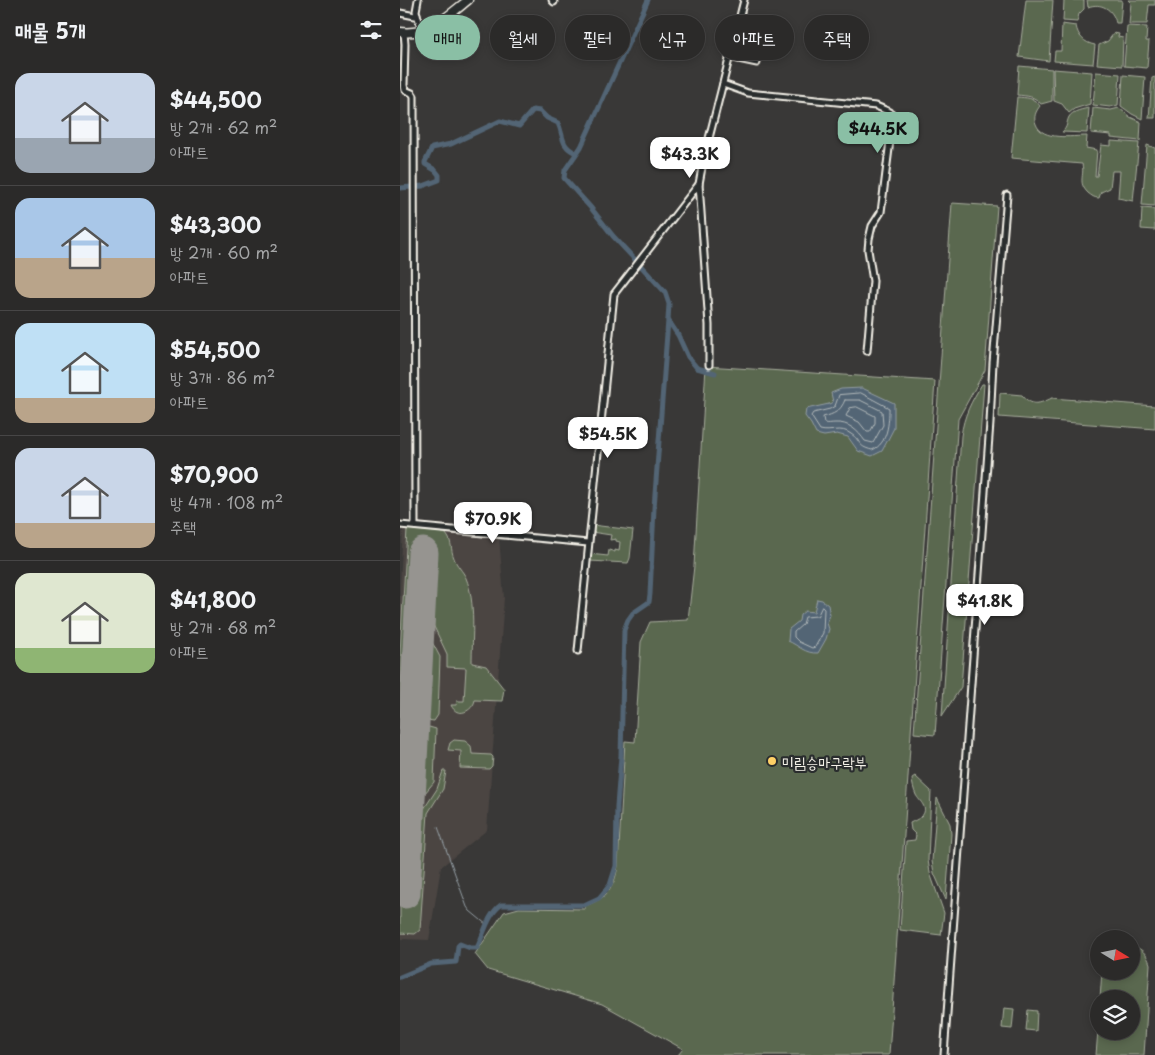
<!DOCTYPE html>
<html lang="ko">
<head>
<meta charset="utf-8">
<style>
	:root { --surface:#2b2a29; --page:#373635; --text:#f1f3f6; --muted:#a6a7a8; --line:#474646; --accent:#8abfa5 }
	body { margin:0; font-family:"Playpen Sans","Poor Story",sans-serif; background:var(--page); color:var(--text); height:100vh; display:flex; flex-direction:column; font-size:19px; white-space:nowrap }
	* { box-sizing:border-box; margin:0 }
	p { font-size:16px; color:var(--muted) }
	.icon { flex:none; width:28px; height:28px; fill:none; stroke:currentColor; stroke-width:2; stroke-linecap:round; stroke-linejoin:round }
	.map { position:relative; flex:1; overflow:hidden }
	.drawer { display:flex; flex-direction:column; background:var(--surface); width:400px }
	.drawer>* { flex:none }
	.hud { position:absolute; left:15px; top:15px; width:475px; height:45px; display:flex; gap:10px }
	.needle { width:32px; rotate:100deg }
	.controls { position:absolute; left:690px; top:930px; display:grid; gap:10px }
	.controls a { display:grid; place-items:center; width:50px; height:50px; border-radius:50%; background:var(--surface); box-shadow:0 2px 8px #0003,0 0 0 1px var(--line); font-size:25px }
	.price { position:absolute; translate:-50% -42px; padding:0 11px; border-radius:10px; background:#fff; color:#222; font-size:16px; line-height:32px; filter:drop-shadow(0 1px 2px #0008) }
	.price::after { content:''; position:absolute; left:50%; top:30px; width:15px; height:11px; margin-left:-8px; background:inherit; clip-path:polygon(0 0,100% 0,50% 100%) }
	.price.active { background:var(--accent); color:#111 }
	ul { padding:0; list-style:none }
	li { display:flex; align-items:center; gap:15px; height:125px; padding:0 15px }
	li+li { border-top:1px solid var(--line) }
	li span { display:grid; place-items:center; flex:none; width:140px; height:100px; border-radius:15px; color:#555 }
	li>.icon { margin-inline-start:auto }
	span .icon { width:60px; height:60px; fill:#fffc; stroke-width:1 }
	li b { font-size:21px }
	h2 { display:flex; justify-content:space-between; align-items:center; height:60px; padding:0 15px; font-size:21px }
	.chip { padding:0 18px; border-radius:22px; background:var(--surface); box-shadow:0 2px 8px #0003,0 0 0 1px var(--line); font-size:18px; line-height:45px }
	.chip.active { background:var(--accent); color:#111 }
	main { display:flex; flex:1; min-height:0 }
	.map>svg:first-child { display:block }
</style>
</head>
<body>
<main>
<section class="drawer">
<h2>매물 5개<svg class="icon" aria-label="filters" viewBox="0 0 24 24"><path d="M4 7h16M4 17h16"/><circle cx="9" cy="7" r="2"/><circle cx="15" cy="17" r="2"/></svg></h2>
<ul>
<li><span style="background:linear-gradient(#c9d6e8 65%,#9aa5b1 0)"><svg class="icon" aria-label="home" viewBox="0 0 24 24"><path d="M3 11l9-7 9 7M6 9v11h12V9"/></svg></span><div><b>$44,500</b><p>방 2개 · 62 m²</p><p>아파트</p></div></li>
<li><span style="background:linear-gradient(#a9c7e8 60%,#b9a48a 0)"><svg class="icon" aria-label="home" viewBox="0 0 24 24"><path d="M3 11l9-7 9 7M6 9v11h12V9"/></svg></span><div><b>$43,300</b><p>방 2개 · 60 m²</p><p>아파트</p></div></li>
<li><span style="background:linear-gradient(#bfe0f5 75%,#b9a48a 0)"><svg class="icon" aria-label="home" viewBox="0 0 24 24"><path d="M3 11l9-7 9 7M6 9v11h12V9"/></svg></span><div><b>$54,500</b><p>방 3개 · 86 m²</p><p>아파트</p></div></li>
<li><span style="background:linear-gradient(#c9d6e8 75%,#b9a48a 0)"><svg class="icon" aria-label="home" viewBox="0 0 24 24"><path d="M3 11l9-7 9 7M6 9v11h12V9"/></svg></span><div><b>$70,900</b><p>방 4개 · 108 m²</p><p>주택</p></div></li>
<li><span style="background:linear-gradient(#dfe7d0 75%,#8fb573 0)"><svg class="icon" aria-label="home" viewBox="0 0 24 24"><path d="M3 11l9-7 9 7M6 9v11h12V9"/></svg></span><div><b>$41,800</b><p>방 2개 · 68 m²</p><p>아파트</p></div></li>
</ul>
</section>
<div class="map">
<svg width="755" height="1055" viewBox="0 0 755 1055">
	<rect width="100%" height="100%" fill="#393837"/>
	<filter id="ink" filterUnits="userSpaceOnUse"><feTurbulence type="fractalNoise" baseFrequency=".02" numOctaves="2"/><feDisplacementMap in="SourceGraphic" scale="10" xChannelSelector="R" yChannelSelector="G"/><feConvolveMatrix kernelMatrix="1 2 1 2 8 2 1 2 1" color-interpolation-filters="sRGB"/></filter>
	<g filter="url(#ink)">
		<path fill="#4b4542" d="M 3,527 L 99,537 L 104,598 L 87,830 L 41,867 L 29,940 L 0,939 L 0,587 Z"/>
		<g fill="#5a6850" stroke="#a7ac9c">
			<path d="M 626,0 L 653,0 L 649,61 L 619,57 Z"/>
			<path d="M 664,0 L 684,0 L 684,9 L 679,14 L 677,22 L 663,21 Z"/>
			<path d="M 687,0 L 722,0 L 720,23 L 716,23 C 713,9 701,2 688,7 Z"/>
			<path d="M 728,0 L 755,0 L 755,5 L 749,5 L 747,24 L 729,24 L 731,3 Z"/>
			<path d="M 662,24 L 676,26 C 678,36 684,43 695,45 L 693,64 L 654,61 L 655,51 L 661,51 Z"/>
			<path d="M 727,26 L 747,27 L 746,41 L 749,41 L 747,68 L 724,66 Z"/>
			<path d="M 714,33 L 719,34 L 718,37 L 723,38 L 722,66 L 697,64 L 699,45 L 708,41 Z"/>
			<path d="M 619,66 L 652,69 L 652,101 L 641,104 C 635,96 627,96 617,95 Z"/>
			<path d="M 653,69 L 692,72 L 690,104 L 674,109 L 669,113 L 662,104 L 654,101 Z"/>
			<path d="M 696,72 L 720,74 L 718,105 L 710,107 L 693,105 Z"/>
			<path d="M 723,75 L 745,77 L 742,119 L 732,114 L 721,106 Z"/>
			<path d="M 755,77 L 755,118 L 749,118 L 752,78 Z"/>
			<path d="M 617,97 C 626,98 634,97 640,106 C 636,111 633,117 636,124 C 642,141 672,136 687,136 L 686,148 L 697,150 L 695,176 L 697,176 L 701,145 L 711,146 L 711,141 L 739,143 L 733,201 L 718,198 L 720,171 L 712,171 L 710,188 L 701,192 L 699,198 C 694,198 692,196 688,193 C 677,182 685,176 682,164 L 611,158 Z"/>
			<path d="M 689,108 L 687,133 L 662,132 C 668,127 666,123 669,117 C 672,111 684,109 689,108 Z"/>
			<path d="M 693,108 L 711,110 L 719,108 L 730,117 L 741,122 L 740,141 L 711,138 L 711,135 L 691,133 Z"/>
			<path d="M 747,145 L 755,148 L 755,206 L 742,205 Z"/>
			<path d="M 552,203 L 597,206 L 585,370 L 558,419 L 535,735 L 514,733 Z"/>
			<path d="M 742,208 L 754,209 L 755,230 L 741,229 Z"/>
			<path d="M 306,366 L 535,381 L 489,1055 L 278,1055 L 283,1049 L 202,1004 L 88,970 L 75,954 L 104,912 L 119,908 L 185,909 L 185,906 C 208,898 214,888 218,866 L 225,741 L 235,742 L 241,642 L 250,622 L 288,620 L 294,566 Z"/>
			<path d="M 582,384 L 584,384 L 561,687 L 542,716 L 561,436 C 564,415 571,402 582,384 Z"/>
			<path d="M 600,393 L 622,395 C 632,407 639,404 652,398 L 755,406 L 755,429 L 599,417 Z"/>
			<path d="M 192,525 L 233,530 L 230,558 L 228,563 L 189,561 L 189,554 L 208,556 L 209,550 L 215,552 L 215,550 L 219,551 L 220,542 L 216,541 L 216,539 L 210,540 L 211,535 L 191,532 Z"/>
			<path d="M 7,529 L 45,533 C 53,541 50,549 54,558 C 56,565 63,571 66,578 C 76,602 72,638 72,663 L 86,666 L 104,689 L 102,701 L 75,700 C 73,711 57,719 51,705 L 56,705 L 57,701 L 64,701 L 66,668 L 47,667 L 47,654 L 27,612 L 31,552 L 17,551 L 0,835 L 0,654 Z"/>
			<path d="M 29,636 L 40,657 L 38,715 L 34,721 L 26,720 L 22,717 L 26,638 Z"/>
			<path d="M 23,728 L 29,727 L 36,729 L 34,782 L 20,799 L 17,797 L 21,731 Z"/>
			<path d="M 54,740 L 65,741 L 71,746 L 72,754 L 91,755 L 93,757 L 92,766 L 89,769 L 60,768 L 61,751 L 48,750 L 50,743 Z"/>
			<path d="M 43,771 L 46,771 L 43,789 L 28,813 L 20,930 L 15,934 L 0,933 L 0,895 L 12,896 L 16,821 L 37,789 Z"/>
			<path d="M 515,776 L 531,791 L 528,860 L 530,873 L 544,913 L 541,935 L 500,930 L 506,841 L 515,840 L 516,835 L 511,830 L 510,823 C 514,821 518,819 521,817 C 530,808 519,801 516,795 C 514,790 512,784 512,778 Z"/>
			<path d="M 537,798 L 550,824 L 551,834 L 546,900 L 534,873 L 532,861 Z"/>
			<path d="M 731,946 C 742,948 747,954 750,964 L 744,1055 L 696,1055 L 699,1018 L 699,1031 L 731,1031 L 731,999 L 700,999 L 702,971 L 731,971 Z"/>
			<path d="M 604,1008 L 614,1009 L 612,1029 L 602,1028 Z"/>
			<path d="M 628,1010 L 637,1011 L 636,1031 L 626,1030 Z"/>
		</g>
		<g fill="#526575" stroke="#939da3">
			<path d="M 462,388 L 494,403 L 494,428 L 482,451 L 472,456 L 458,451 L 448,437 L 437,434 L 424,436 L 416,434 L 411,424 L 405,416 L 406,409 L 429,404 L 433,402 L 431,393 L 441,389 Z"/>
			<path d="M 417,599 L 422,600 L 428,605 L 430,615 L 427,623 L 429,629 L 426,639 L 418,653 C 405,654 398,645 388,641 L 389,629 L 399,621 L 400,615 L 405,611 L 414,612 Z"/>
		</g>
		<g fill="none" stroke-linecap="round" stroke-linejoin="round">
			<g stroke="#b3b9ba" stroke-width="1">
				<path d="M 461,393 L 489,408 C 489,422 488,444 472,450 C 456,446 462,441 451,434 C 441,426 431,433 420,430 L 411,416 L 413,413 L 430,409 L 435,406 L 439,395 Z"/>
				<path d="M 445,400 L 460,400 L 482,411 L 483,425 L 473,443 L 465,441 C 458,431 449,422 435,423 C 431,423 428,424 424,423 L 423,417 C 434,414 440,412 445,400 Z"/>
				<path d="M 457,407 L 475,416 L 475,423 L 470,432 L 467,432 L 459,422 L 446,416 L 450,408 Z"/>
				<path d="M 422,607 L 424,609 L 423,633 L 415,647 L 412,648 L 399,642 L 394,637 L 394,632 L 403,624 L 405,617 L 417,616 Z"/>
			</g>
			<path stroke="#939da3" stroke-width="1" d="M 38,827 L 67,907 L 70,911 L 87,925"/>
			<g stroke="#526575" stroke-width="5">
				<path d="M 248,0 L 181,147 L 165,170 L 164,178 L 191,208 L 213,236 L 265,292 L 269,304 L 268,320 L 278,335 L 288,357 L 297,368 L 315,373"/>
				<path d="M 0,188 L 23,186 L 39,180 L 39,175 L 35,170 L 25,164 L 25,162 L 32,148 L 51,144 L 100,121 L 119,126 L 133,110 L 140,111 L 147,118 L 158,123 C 164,136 160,146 176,153"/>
				<path d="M 0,977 L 31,964 L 56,962 L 58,946 L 60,944 L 70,948 L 77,948 C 84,934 88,914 101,905 L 184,905 L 199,898 L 210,885 L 216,866 L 217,806 L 221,756 L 224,630 L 228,620 L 233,613 L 249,602 L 250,594 L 254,508 L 268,320"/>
			</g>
			<path stroke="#969490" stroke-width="31" d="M 5,893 L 23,553"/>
			<g stroke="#f4f1e8" stroke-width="9">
				<g id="street">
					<path d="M 18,0 L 16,11 L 22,31"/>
					<path d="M 152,0 L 154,2"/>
					<path d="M 0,13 L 15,16 L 17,14"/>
					<path d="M 4,32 L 5,44 L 4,85 L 5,90 L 12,93 L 14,96 L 15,526"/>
					<path d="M 329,57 L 357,63"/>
					<path d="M 323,84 L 348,93 L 476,106 L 490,112 L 493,117 L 481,212 L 472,226 L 469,239 L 468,250 L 473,281 L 467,351"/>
					<path d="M 309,365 L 309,325 L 299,184 L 303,162 L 344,0"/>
					<path d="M 0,525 L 188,543"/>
					<path d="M 178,651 L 214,294 L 299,184"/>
					<path d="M 544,1055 L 590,423 L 593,363 L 607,195"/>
				</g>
			</g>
			<g stroke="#f4f1e8" stroke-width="11">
				<path id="secondary" d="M 0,32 C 28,36 48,16 68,0"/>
			</g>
			<use href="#street" stroke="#2a2d2e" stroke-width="5"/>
			<use href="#secondary" stroke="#2a2d2e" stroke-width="8"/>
		</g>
	</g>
	<circle fill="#ffd166" stroke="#2a2d2e" stroke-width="2" cx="372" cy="761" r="5"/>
	<g text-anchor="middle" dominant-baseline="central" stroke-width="4.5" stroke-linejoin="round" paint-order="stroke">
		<g font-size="15" fill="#f4f1e8" stroke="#2a2d2e" text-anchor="start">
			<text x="382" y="761">미림승마구락부</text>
		</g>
	</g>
</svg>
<div class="controls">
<a><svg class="needle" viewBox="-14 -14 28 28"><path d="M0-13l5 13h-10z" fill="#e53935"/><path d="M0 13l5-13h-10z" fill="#a6a7a8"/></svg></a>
<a><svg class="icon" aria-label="layers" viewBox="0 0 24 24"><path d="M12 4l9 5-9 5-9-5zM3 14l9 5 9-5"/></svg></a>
</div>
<b class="price active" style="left:478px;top:154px">$44.5K</b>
<b class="price" style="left:290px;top:179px">$43.3K</b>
<b class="price" style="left:208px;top:459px">$54.5K</b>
<b class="price" style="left:93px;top:544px">$70.9K</b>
<b class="price" style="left:585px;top:626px">$41.8K</b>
<div class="hud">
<a class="chip active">매매</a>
<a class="chip">월세</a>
<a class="chip">필터</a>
<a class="chip">신규</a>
<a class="chip">아파트</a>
<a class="chip">주택</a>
</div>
</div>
</main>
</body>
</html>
